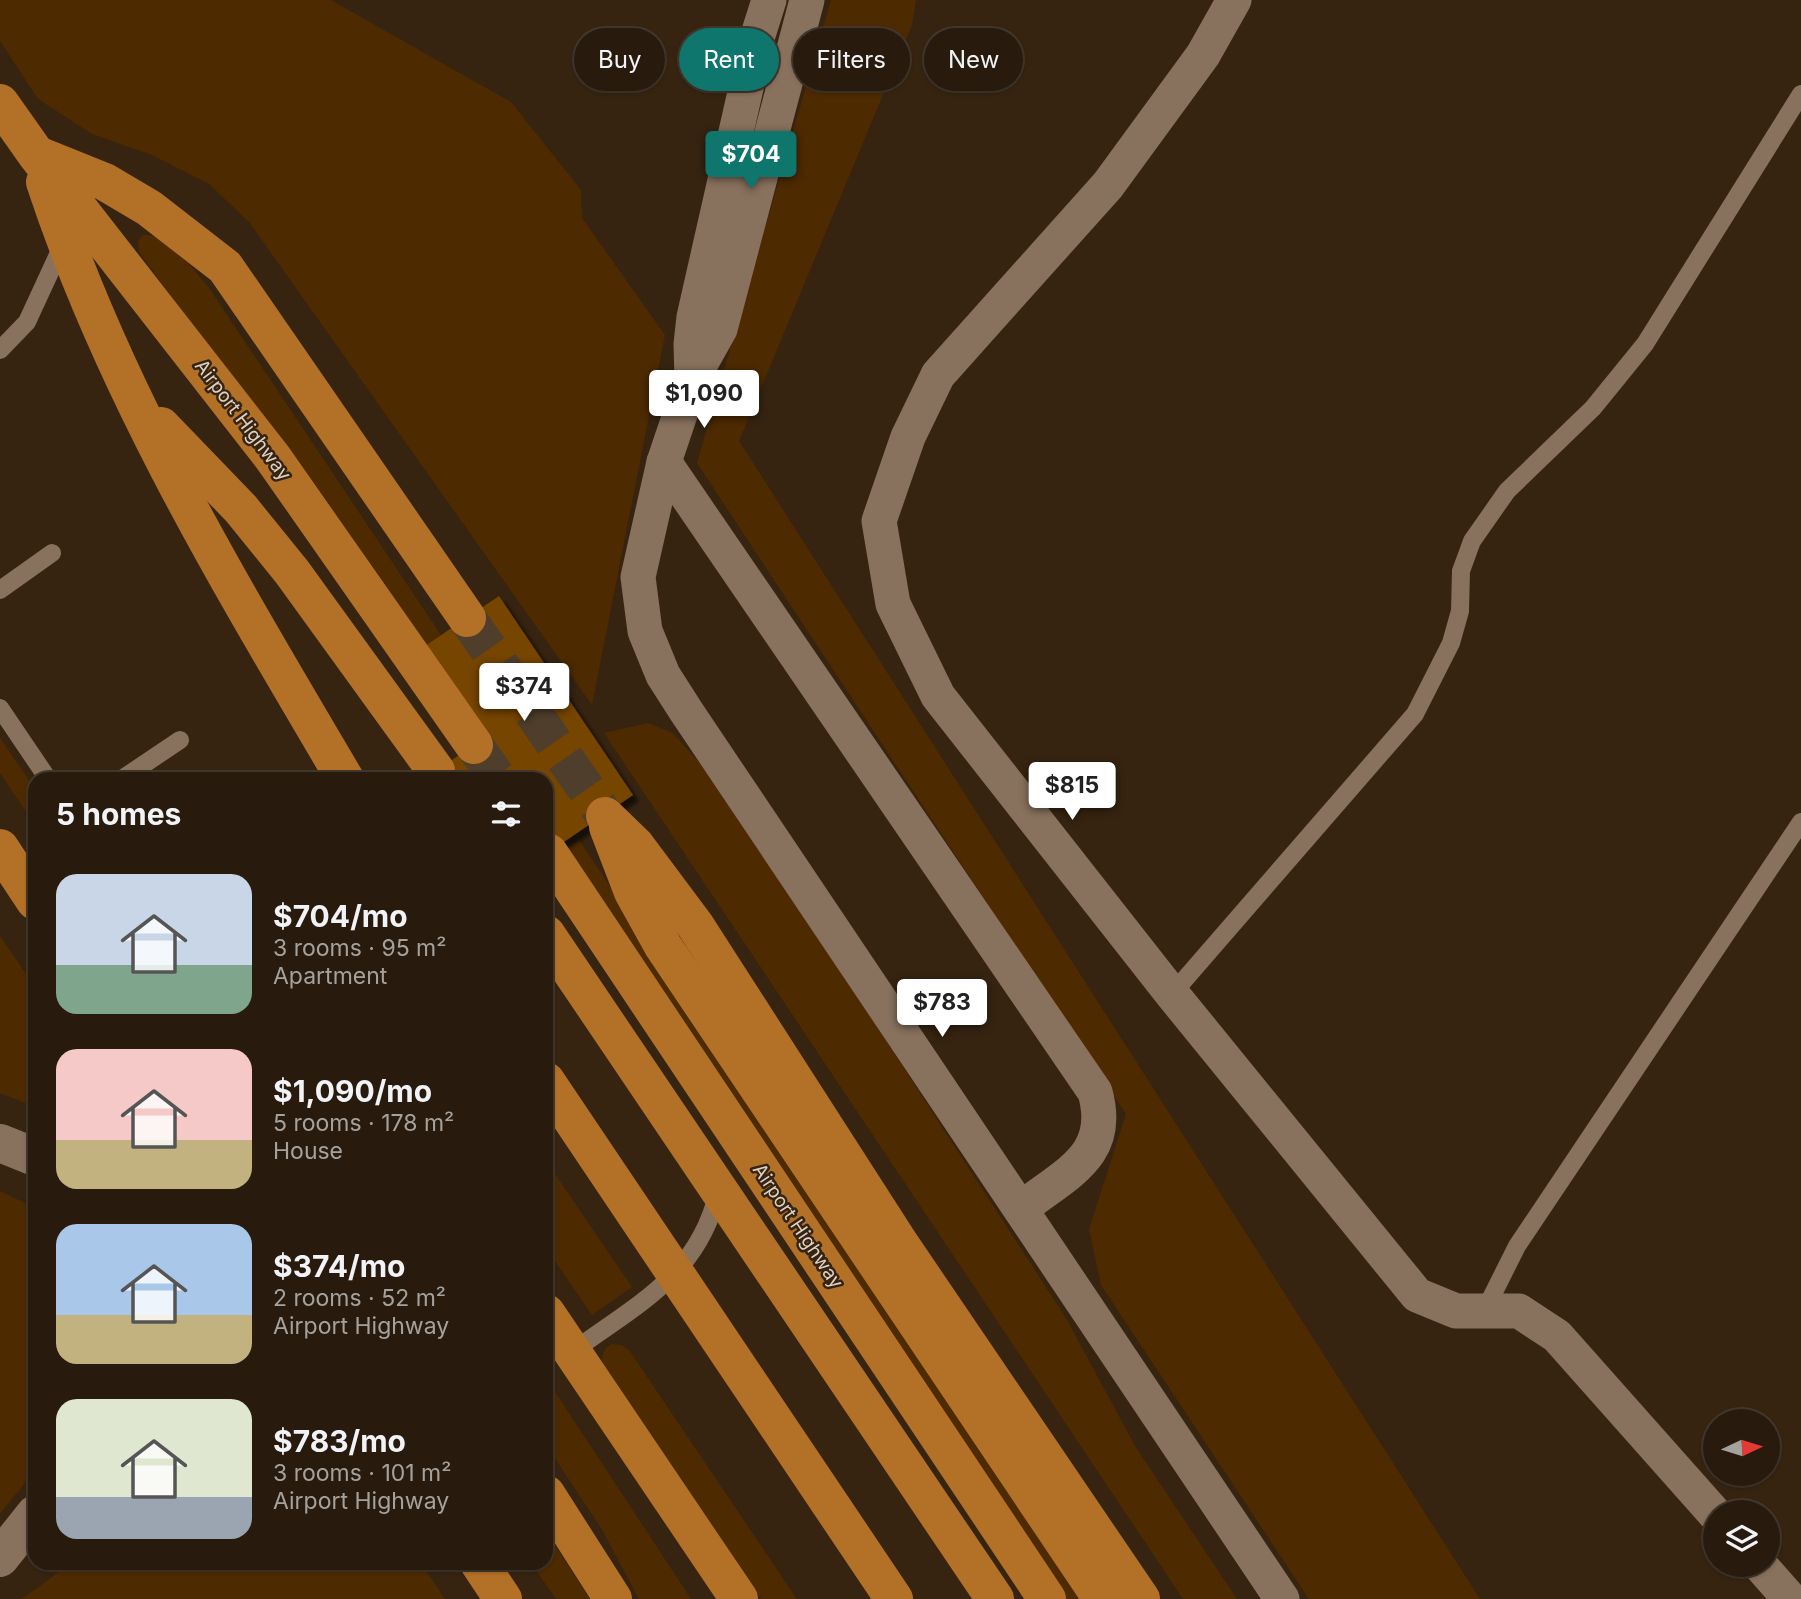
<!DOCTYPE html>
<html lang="en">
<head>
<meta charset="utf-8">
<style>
	:root { --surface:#281b0d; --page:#302416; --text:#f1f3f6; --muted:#a5a19d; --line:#44392e; --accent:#0f766e }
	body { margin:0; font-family:Inter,sans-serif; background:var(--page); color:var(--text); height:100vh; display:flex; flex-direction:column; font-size:26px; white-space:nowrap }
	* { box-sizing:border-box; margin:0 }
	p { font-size:23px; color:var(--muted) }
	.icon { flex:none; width:38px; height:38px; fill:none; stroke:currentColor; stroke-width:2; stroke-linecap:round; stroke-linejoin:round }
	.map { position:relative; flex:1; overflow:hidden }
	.side { position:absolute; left:28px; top:772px; width:525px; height:798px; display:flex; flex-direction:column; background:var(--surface); border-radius:21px; box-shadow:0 2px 5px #0004,0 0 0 2px var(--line) }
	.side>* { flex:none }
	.top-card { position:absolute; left:574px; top:28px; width:665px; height:63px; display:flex; gap:14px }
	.needle { width:46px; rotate:86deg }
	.tools { position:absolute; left:1703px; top:1409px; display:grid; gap:14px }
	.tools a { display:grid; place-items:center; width:77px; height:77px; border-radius:50%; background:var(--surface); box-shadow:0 2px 5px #0004,0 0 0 2px var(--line); font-size:35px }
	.price { position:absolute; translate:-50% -60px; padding:0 16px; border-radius:7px; background:#fff; color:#222; font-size:23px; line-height:46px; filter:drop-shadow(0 2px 4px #0008) }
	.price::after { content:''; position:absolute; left:50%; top:42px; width:21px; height:16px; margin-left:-10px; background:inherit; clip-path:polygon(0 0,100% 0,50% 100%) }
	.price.on { background:var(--accent); color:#fff }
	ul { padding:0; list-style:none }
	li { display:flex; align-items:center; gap:21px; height:175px; padding:0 28px }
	li span { display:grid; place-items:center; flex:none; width:196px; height:140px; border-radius:21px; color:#555 }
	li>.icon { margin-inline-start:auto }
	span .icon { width:84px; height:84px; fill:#fffc; stroke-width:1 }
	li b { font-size:30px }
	h2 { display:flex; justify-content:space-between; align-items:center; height:84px; padding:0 28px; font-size:30px }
	.chip { padding:0 24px; border-radius:32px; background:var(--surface); box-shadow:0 2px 5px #0004,0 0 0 2px var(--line); font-size:24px; line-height:63px }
	.chip.on { background:var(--accent); color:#fff }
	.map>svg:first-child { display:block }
</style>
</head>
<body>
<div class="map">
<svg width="1801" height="1599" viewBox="0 0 1801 1599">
	<defs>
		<filter id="shadow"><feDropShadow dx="6" dy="6" stdDeviation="2" flood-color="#0009"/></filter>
	</defs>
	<rect width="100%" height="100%" fill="#362411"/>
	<g fill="#4d2a00">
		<path d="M 0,0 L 331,0 L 511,102 L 581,190 L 582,218 L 665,335 L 592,705 L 249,222 L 209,184 L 152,155 L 92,134 L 38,99 L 0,41 Z"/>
		<path d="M 831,0 L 916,0 L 912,25 L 739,441 L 1480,1599 L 1309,1599 L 1101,1285 L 1089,1229 L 1126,1114 L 697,463 Z"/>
		<path d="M 143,235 C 169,233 191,268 207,285 L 441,635 L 425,646 L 139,252 L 138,241 Z"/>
		<path d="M 648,723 L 673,733 L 721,787 L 1066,1318 L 1135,1446 L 1237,1599 L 1183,1599 L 604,733 Z"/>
		<path d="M 0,738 L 35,789 L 35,825 L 0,773 Z"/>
		<path d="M 579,840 L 1086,1599 L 1062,1599 L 560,854 Z"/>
		<path d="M 0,936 L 35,987 L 35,1107 L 0,1093 Z"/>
		<path d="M 546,1161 L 632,1287 L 592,1315 L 546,1248 Z"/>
		<path d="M 0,1191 L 35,1208 L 35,1470 L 0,1514 Z"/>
		<path d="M 611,1344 L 621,1345 L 629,1350 L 797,1599 L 761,1599 L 604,1368 C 600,1357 602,1351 611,1344 Z"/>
		<path d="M 546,1378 L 691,1599 L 639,1599 L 601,1528 L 546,1445 Z"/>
		<path d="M 546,1532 L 590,1599 L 556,1599 L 531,1563 L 546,1563 Z"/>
		<path d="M 71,1563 L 421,1563 L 445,1599 L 22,1599 Z"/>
	</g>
	<path fill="#764505" filter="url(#shadow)" d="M 499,596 L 633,795 L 546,854 L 546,779 L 424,779 L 486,737 L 425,646 Z"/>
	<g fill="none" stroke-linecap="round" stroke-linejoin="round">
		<g stroke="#4f3e2c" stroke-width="38" stroke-dasharray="38 19" stroke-linecap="butt">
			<path d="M 467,618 L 605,816"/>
			<path d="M 474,745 L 498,779"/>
		</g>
		<g stroke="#88715d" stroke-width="18">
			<path d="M 0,350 L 27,322 L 63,244"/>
			<path d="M 0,590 L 52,553"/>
			<path d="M 0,708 L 48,779"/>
			<path d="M 122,779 L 180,740"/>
			<path d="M 1172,994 L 1415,714 L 1451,643 L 1460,611 L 1461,571 L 1472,541 L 1507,491 L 1593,408 L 1645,344 L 1801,94"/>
			<path d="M 1484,1312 L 1517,1246 L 1801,822"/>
			<path d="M 572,1352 C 637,1304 698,1276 718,1192"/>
		</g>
		<g stroke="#88715d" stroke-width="35">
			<path d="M 807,0 L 720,329 L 692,379 L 664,462 L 638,577 L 645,631 L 663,675 L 686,711 L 1282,1599"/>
			<path d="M 1234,0 L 1203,55 L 1108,185 L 938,375 L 908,437 L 879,521 L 893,604 L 938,696 L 1172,994 L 1417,1295 L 1456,1311 L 1519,1311 L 1557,1336 L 1715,1514"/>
			<path d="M 692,379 L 691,344 L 694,317 L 758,35 L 769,0"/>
			<path d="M 664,462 L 1095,1092 C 1113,1156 1066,1173 1022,1208"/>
			<path d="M 1759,1564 L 1790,1599"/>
		</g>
		<g stroke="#88715d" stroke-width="38">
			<path d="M 0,1143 L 35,1157"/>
			<path d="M 0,1558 L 35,1514"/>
		</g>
		<g stroke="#b37127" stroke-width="38">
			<path d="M 0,103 L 36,154 L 273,458 L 474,745"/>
			<path d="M 38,155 L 105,182 L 149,208 L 225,267 L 467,618"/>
			<path d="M 45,182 C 115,395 232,587 345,779"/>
			<path d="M 161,426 L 241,509 L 292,572 L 436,771"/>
			<path d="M 605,816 L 636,846 L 695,925 L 900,1244 L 1141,1599"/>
			<path d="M 608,827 L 633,892 L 663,946 L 1102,1599"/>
			<path d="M 0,848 L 35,901"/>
			<path d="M 549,853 L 1047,1599"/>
			<path d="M 546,934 L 995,1599"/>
			<path d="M 546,1081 L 894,1599"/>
			<path d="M 546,1313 L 739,1599"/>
			<path d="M 546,1494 L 613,1599"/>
			<path d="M 479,1563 L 503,1599"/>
		</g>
	</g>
	<g text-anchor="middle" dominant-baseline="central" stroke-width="5" stroke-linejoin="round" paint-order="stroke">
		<g font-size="19" fill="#ded2c7" stroke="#362411">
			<text transform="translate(243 420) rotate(53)">Airport Highway</text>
			<text transform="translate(798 1226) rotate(56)">Airport Highway</text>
		</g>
	</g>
</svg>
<div class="tools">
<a><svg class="needle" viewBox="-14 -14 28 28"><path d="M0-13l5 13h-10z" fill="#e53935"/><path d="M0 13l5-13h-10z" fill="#a5a19d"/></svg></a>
<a><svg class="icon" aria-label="layers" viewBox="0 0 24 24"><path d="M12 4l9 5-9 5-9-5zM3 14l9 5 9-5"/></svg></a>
</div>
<b class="price on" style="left:751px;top:191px">$704</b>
<b class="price" style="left:704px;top:430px">$1,090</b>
<b class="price" style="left:524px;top:723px">$374</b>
<b class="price" style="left:1072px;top:822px">$815</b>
<b class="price" style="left:942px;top:1039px">$783</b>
<div class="top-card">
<a class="chip">Buy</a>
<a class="chip on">Rent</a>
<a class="chip">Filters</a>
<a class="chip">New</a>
</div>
<section class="side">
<h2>5 homes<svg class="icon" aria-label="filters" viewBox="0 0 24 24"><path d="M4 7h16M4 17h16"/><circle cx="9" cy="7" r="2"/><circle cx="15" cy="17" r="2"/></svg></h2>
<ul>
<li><span style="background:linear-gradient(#c9d6e8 65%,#7fa58c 0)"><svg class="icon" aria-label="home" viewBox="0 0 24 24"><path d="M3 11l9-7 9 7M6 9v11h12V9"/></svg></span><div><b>$704/mo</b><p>3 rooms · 95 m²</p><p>Apartment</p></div></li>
<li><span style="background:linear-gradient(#f6c9c9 65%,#c2b280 0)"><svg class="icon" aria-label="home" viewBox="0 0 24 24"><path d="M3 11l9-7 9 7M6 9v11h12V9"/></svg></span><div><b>$1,090/mo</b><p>5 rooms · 178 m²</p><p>House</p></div></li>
<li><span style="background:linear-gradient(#a9c7e8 65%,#c2b280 0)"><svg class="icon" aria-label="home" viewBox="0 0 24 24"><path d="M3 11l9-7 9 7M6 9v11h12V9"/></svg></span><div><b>$374/mo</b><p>2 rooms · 52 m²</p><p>Airport Highway</p></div></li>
<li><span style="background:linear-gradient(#dfe7d0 70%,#9aa5b1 0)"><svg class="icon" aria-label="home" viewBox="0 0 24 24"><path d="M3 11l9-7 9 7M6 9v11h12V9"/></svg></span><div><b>$783/mo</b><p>3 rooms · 101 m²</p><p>Airport Highway</p></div></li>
</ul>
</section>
</div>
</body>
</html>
